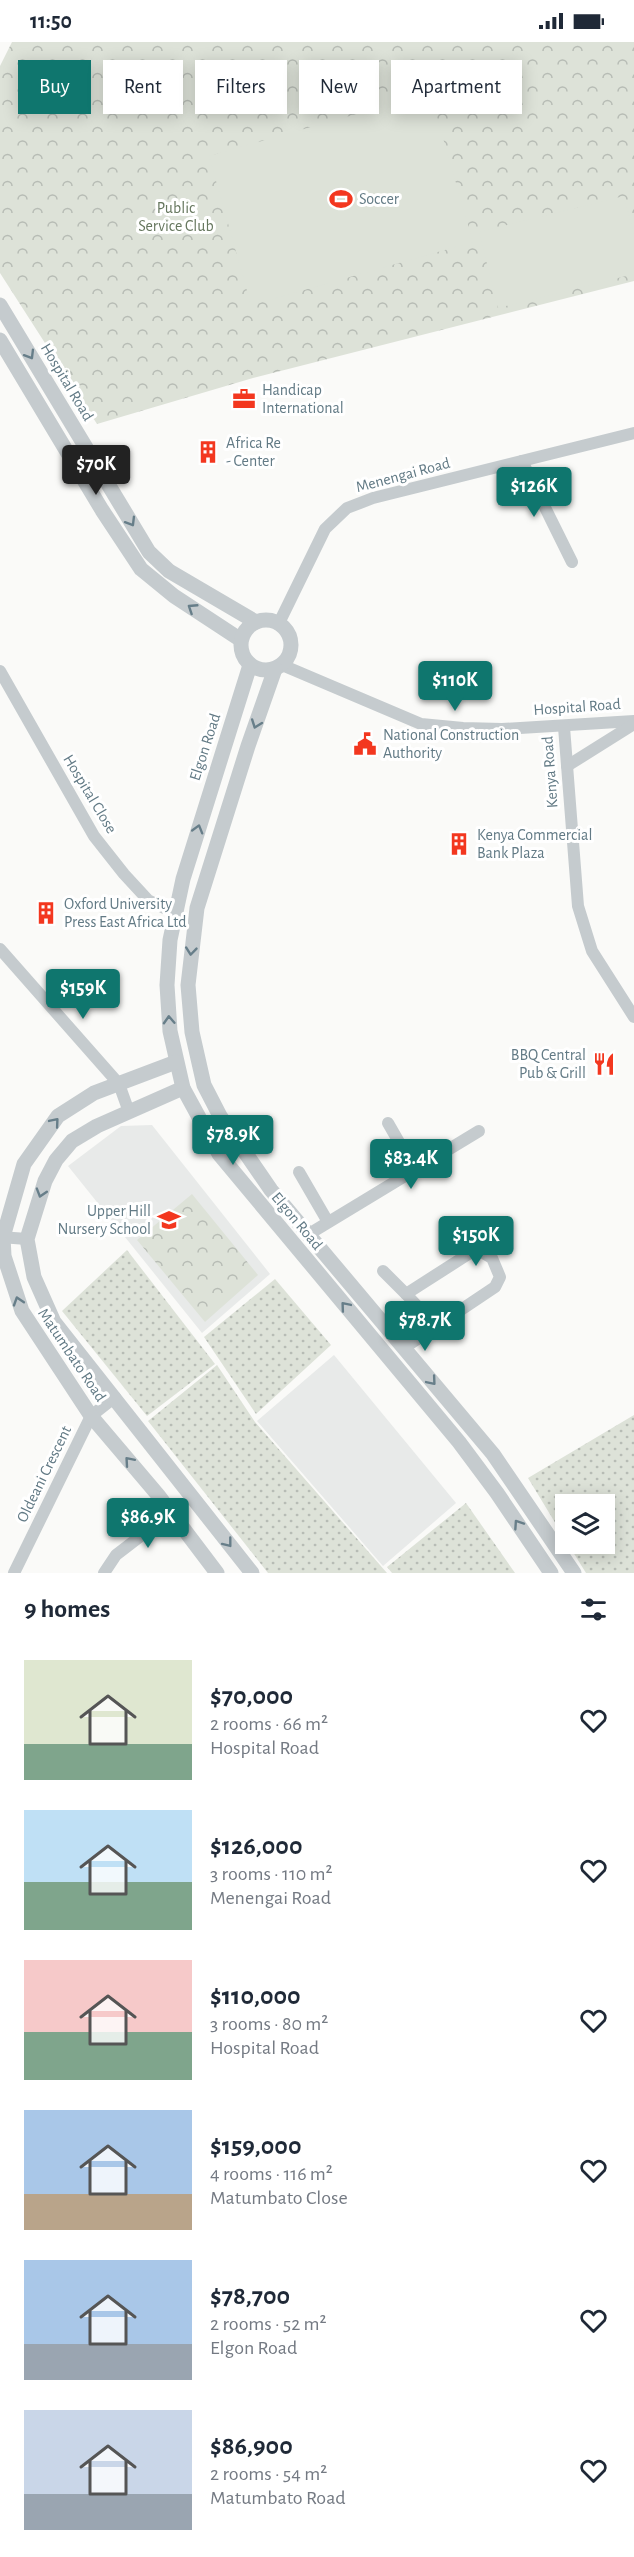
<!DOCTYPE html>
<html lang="en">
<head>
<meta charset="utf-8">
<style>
	:root { --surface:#fff; --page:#f6f6f7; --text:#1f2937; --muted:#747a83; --accent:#0f766e }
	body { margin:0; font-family:"Alegreya Sans",sans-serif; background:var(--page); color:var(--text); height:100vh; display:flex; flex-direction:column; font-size:22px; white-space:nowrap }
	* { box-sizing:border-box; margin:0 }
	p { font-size:20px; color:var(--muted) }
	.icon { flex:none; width:33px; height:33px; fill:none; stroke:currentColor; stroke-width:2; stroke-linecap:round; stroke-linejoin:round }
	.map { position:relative; height:1531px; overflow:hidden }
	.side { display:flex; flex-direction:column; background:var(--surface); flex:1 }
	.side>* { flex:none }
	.guide { position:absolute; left:18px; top:18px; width:598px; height:54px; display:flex; gap:12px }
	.buttons { position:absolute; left:555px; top:1452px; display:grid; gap:12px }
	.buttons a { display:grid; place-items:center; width:60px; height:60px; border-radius:0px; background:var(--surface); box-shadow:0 3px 15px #0003; font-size:30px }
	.price { position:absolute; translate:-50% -51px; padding:0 14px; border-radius:6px; background:var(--accent); color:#fff; font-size:20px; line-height:39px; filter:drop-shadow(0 2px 3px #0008) }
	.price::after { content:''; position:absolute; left:50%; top:36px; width:18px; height:14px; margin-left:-9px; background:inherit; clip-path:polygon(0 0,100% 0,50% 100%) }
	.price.current { background:#222; color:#fff }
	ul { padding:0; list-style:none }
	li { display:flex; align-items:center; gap:18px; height:150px; padding:0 24px }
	li span { display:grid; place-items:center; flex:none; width:168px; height:120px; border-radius:0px; color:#555 }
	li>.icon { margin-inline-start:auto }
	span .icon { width:72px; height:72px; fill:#fffc; stroke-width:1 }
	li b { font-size:26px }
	h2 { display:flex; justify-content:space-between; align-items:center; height:72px; padding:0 24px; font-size:26px }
	.chip { padding:0 21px; border-radius:0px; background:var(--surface); box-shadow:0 3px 15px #0003; font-size:21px; line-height:54px }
	.chip.current { background:var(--accent); color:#fff }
	.status { display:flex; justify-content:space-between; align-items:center; height:42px; padding:0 30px; background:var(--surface); direction:ltr }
	.status svg { height:16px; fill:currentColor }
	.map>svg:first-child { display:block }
</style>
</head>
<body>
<div class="status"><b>11:50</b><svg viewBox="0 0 49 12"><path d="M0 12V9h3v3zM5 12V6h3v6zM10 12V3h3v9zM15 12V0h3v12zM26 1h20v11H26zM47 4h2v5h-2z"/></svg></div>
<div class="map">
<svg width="634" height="1531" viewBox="0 0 634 1531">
	<defs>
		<pattern id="grass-dots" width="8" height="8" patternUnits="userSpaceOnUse" patternTransform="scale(1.5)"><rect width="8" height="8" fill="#dde2d8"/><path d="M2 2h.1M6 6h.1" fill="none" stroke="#b7bcb5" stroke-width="1.8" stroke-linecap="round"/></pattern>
		<pattern id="forest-crowns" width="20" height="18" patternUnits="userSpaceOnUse" patternTransform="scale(1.5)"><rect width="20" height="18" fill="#dde2d8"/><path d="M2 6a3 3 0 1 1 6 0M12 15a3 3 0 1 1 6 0" fill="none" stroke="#b7bcb5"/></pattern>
	</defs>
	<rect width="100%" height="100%" fill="#fafaf8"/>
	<g fill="#e8eae9">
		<path d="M 152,1083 L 270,1232 L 202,1291 L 68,1124 L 121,1084 Z"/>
		<path d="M 334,1313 L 456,1461 L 383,1524 L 257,1379 Z"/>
	</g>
	<g fill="url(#grass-dots)">
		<path d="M 127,1208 L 215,1322 L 147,1374 L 62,1269 Z"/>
		<path d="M 275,1237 L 331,1303 L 256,1372 L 204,1295 Z"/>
		<path d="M 217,1323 L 255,1380 L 387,1531 L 268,1531 L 148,1379 Z"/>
		<path d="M 634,1373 L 634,1531 L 586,1531 L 568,1502 L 604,1502 L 604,1462 L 566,1462 L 565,1497 L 528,1436 Z"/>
		<path d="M 466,1461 L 515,1531 L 392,1531 L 387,1525 Z"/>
	</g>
	<g fill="url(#forest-crowns)">
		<path d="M 12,0 L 634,0 L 634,239 L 253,336 L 97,382 L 0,231 L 0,24 Z"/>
		<path d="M 192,1152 L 258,1233 L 205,1280 L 137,1198 Z"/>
	</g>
	<g fill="#dde2d8">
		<path d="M 430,51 L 473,200 L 251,263 L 209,114 Z"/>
		<path d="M 624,154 L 634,193 L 634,232 L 498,266 L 479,190 Z"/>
	</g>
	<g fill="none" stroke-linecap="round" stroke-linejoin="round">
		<g stroke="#c5cbce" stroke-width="12">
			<path d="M 522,419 L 572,520"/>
			<path d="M 279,581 L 325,487 L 347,466 L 373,456 L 634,391"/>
			<path d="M 282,623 L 421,682 L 463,686 L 502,687 L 634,679"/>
			<path d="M 0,629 L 94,794 L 124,832 L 148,858 L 164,866 L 176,869"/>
			<path d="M 564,685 L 578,864 L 592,909 L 634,975"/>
			<path d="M 567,724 L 634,682"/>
			<path d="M 0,907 L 119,1042 L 129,1070"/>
			<path d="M 388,1081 L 415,1128"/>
			<path d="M 299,1130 L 328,1180"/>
			<path d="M 309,1192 L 479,1089"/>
			<path d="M 0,1195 L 27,1197"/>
			<path d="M 383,1229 L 406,1252"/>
			<path d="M 404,1306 L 495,1245 L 500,1235 L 492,1216 L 480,1209 L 470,1211 L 406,1252 L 435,1283"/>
			<path d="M 14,1531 L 91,1374 L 115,1355"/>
			<path d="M 104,1531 L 116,1513 L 172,1470"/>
		</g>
		<g stroke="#c5cbce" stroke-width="15">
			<path d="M 0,263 L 149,510 L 169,529 L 256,580"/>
			<path d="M 0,298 L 102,468 L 141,527 L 174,554 L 241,598"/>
			<circle cx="266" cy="603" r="25"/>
			<path d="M 250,623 L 183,837 L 170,898 L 167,943 L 170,989 L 183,1046 L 219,1112 L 459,1400 L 497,1451 L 551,1531"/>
			<path d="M 275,627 L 248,704 L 197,866 L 188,943 L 192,990 L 204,1043 L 220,1074 L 271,1148 L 493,1412 L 574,1531"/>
			<path d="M 176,1020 L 94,1051 L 58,1074 L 24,1122 L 3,1195 L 4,1214 L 22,1269 L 91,1374 L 158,1453 L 217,1531"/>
			<path d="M 183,1046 L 97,1084 L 72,1099 L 56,1118 L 45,1139 L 27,1197 L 34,1235 L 54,1280 L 252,1531"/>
		</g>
	</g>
	<defs><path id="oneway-chevron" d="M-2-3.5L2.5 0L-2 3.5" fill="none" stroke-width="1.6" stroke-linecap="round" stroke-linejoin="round" transform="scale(1.5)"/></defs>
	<g stroke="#677e89">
		<use href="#oneway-chevron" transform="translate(30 313) rotate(59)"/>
		<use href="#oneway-chevron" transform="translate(131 480) rotate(59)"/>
		<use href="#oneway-chevron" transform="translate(192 566) rotate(-147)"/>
		<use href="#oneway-chevron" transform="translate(256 682) rotate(110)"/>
		<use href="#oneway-chevron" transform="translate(198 787) rotate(-74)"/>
		<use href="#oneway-chevron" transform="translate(191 909) rotate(96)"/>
		<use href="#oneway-chevron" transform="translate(169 978) rotate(-93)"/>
		<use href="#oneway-chevron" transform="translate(55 1080) rotate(-50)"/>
		<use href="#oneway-chevron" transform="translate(41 1151) rotate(107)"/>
		<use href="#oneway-chevron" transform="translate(18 1259) rotate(-108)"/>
		<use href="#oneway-chevron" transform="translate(345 1264) rotate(-130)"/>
		<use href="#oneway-chevron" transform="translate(432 1339) rotate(50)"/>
		<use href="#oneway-chevron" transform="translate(129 1419) rotate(-131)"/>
		<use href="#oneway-chevron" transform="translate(518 1482) rotate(-124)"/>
		<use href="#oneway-chevron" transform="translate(228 1501) rotate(52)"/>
	</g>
	<defs>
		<g id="stadium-bare" transform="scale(1.8)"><path d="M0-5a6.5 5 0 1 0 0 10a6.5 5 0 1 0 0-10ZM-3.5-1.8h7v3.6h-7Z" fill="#f3371f" stroke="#fff" stroke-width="2.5" paint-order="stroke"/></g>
		<g id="office-bare" transform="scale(1.8)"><path d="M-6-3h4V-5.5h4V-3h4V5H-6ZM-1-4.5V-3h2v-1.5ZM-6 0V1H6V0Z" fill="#f3371f" stroke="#fff" stroke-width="2.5" paint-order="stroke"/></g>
		<g id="building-bare" transform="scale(1.8)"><path d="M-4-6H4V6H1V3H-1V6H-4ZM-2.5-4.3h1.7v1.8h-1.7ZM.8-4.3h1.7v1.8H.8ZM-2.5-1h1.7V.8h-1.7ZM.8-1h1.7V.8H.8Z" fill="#f3371f" stroke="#fff" stroke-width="2.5" paint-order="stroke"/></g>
		<g id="civic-bare" transform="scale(1.8)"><path d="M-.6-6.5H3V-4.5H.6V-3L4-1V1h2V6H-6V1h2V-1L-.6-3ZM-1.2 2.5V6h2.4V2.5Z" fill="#f3371f" stroke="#fff" stroke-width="2.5" paint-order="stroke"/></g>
		<g id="restaurant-bare" transform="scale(1.8)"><path d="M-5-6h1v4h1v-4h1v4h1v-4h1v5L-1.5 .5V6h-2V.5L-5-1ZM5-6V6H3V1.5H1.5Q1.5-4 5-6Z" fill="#f3371f" stroke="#fff" stroke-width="2.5" paint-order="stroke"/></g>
		<g id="school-bare" transform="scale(1.8)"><path d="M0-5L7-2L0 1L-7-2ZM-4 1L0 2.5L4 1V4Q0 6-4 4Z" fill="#f3371f" stroke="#fff" stroke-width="2.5" paint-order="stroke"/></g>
	</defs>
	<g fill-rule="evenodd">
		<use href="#stadium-bare" x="341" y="157"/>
		<use href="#office-bare" x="244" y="357"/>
		<use href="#building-bare" x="208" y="410"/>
		<use href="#civic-bare" x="365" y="702"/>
		<use href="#building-bare" x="459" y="802"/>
		<use href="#building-bare" x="46" y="871"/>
		<use href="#restaurant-bare" x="604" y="1022"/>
		<use href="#school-bare" x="169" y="1178"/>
	</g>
	<g text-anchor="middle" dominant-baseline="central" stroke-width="6" stroke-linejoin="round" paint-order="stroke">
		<g font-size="16" fill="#627a85" stroke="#fff" text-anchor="start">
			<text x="359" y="157">Soccer</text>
			<text x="262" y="348">Handicap<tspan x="262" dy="18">International</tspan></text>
			<text x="226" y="401">Africa Re<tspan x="226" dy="18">- Center</tspan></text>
			<text x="383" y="693">National Construction<tspan x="383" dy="18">Authority</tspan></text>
			<text x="477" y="793">Kenya Commercial<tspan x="477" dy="18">Bank Plaza</tspan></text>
			<text x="64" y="862">Oxford University<tspan x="64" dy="18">Press East Africa Ltd</tspan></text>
			<text x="586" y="1013" text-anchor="end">BBQ Central<tspan x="586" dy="18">Pub &amp; Grill</tspan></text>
			<text x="151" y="1169" text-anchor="end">Upper Hill<tspan x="151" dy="18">Nursery School</tspan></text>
		</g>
		<g font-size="16" fill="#66775e" stroke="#fff">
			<text x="176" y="166">Public<tspan x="176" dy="18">Service Club</tspan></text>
		</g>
		<g font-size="16" fill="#627a85" stroke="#fff">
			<text transform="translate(67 340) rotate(59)">Hospital Road</text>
			<text transform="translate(403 433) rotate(-15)">Menengai Road</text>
			<text transform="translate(577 665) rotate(-4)">Hospital Road</text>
			<text transform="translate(205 705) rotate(-72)">Elgon Road</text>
			<text transform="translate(550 730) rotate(-94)">Kenya Road</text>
			<text transform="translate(90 752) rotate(59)">Hospital Close</text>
			<text transform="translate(297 1179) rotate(50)">Elgon Road</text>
			<text transform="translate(72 1313) rotate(56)">Matumbato Road</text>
			<text transform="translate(44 1432) rotate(-64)">Oldeani Crescent</text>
		</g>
	</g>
</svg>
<div class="buttons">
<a><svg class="icon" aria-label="layers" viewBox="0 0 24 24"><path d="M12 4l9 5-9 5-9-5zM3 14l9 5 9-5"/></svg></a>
</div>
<b class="price current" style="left:96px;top:454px">$70K</b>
<b class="price" style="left:534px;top:476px">$126K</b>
<b class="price" style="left:455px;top:670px">$110K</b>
<b class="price" style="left:83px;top:978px">$159K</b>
<b class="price" style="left:233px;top:1124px">$78.9K</b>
<b class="price" style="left:411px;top:1148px">$83.4K</b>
<b class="price" style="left:476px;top:1225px">$150K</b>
<b class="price" style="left:425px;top:1310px">$78.7K</b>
<b class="price" style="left:148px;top:1507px">$86.9K</b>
<div class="guide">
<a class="chip current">Buy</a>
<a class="chip">Rent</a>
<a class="chip">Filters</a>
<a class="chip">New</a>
<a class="chip">Apartment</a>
</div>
</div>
<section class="side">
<h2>9 homes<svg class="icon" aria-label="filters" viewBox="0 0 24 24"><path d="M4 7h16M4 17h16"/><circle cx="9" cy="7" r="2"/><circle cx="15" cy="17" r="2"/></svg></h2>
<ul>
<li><span style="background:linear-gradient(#dfe7d0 70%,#7fa58c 0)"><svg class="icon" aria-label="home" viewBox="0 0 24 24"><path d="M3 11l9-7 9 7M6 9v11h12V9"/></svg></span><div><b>$70,000</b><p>2 rooms · 66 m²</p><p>Hospital Road</p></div><svg class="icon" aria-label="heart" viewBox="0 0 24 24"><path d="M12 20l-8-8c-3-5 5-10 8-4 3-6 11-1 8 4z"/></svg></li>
<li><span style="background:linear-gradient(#bfe0f5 60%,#7fa58c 0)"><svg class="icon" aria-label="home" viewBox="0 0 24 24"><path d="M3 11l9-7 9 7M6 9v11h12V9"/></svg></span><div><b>$126,000</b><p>3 rooms · 110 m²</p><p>Menengai Road</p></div><svg class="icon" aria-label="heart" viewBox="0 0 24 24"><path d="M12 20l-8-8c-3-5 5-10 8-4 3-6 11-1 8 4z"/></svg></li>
<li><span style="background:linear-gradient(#f6c9c9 60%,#7fa58c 0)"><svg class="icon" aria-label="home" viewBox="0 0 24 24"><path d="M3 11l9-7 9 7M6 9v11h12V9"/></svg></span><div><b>$110,000</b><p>3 rooms · 80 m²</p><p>Hospital Road</p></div><svg class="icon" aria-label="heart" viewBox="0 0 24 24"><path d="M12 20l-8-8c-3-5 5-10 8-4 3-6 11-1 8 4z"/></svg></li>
<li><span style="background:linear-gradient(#a9c7e8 70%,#b9a48a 0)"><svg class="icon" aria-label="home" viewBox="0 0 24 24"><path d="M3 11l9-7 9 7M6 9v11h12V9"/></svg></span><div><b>$159,000</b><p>4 rooms · 116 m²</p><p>Matumbato Close</p></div><svg class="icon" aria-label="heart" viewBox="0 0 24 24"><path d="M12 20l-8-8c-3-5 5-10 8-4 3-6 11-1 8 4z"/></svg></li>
<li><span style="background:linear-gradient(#a9c7e8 70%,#9aa5b1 0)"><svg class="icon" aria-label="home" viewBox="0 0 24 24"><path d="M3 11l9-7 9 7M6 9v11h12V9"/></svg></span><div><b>$78,700</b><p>2 rooms · 52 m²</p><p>Elgon Road</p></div><svg class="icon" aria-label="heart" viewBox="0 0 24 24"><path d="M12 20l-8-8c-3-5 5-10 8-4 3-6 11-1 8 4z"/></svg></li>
<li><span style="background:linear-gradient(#c9d6e8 70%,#9aa5b1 0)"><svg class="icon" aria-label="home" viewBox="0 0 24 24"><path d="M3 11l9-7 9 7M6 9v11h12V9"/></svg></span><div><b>$86,900</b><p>2 rooms · 54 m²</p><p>Matumbato Road</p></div><svg class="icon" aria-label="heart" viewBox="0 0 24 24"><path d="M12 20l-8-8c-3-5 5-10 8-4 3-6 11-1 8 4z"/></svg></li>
</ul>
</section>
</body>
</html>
